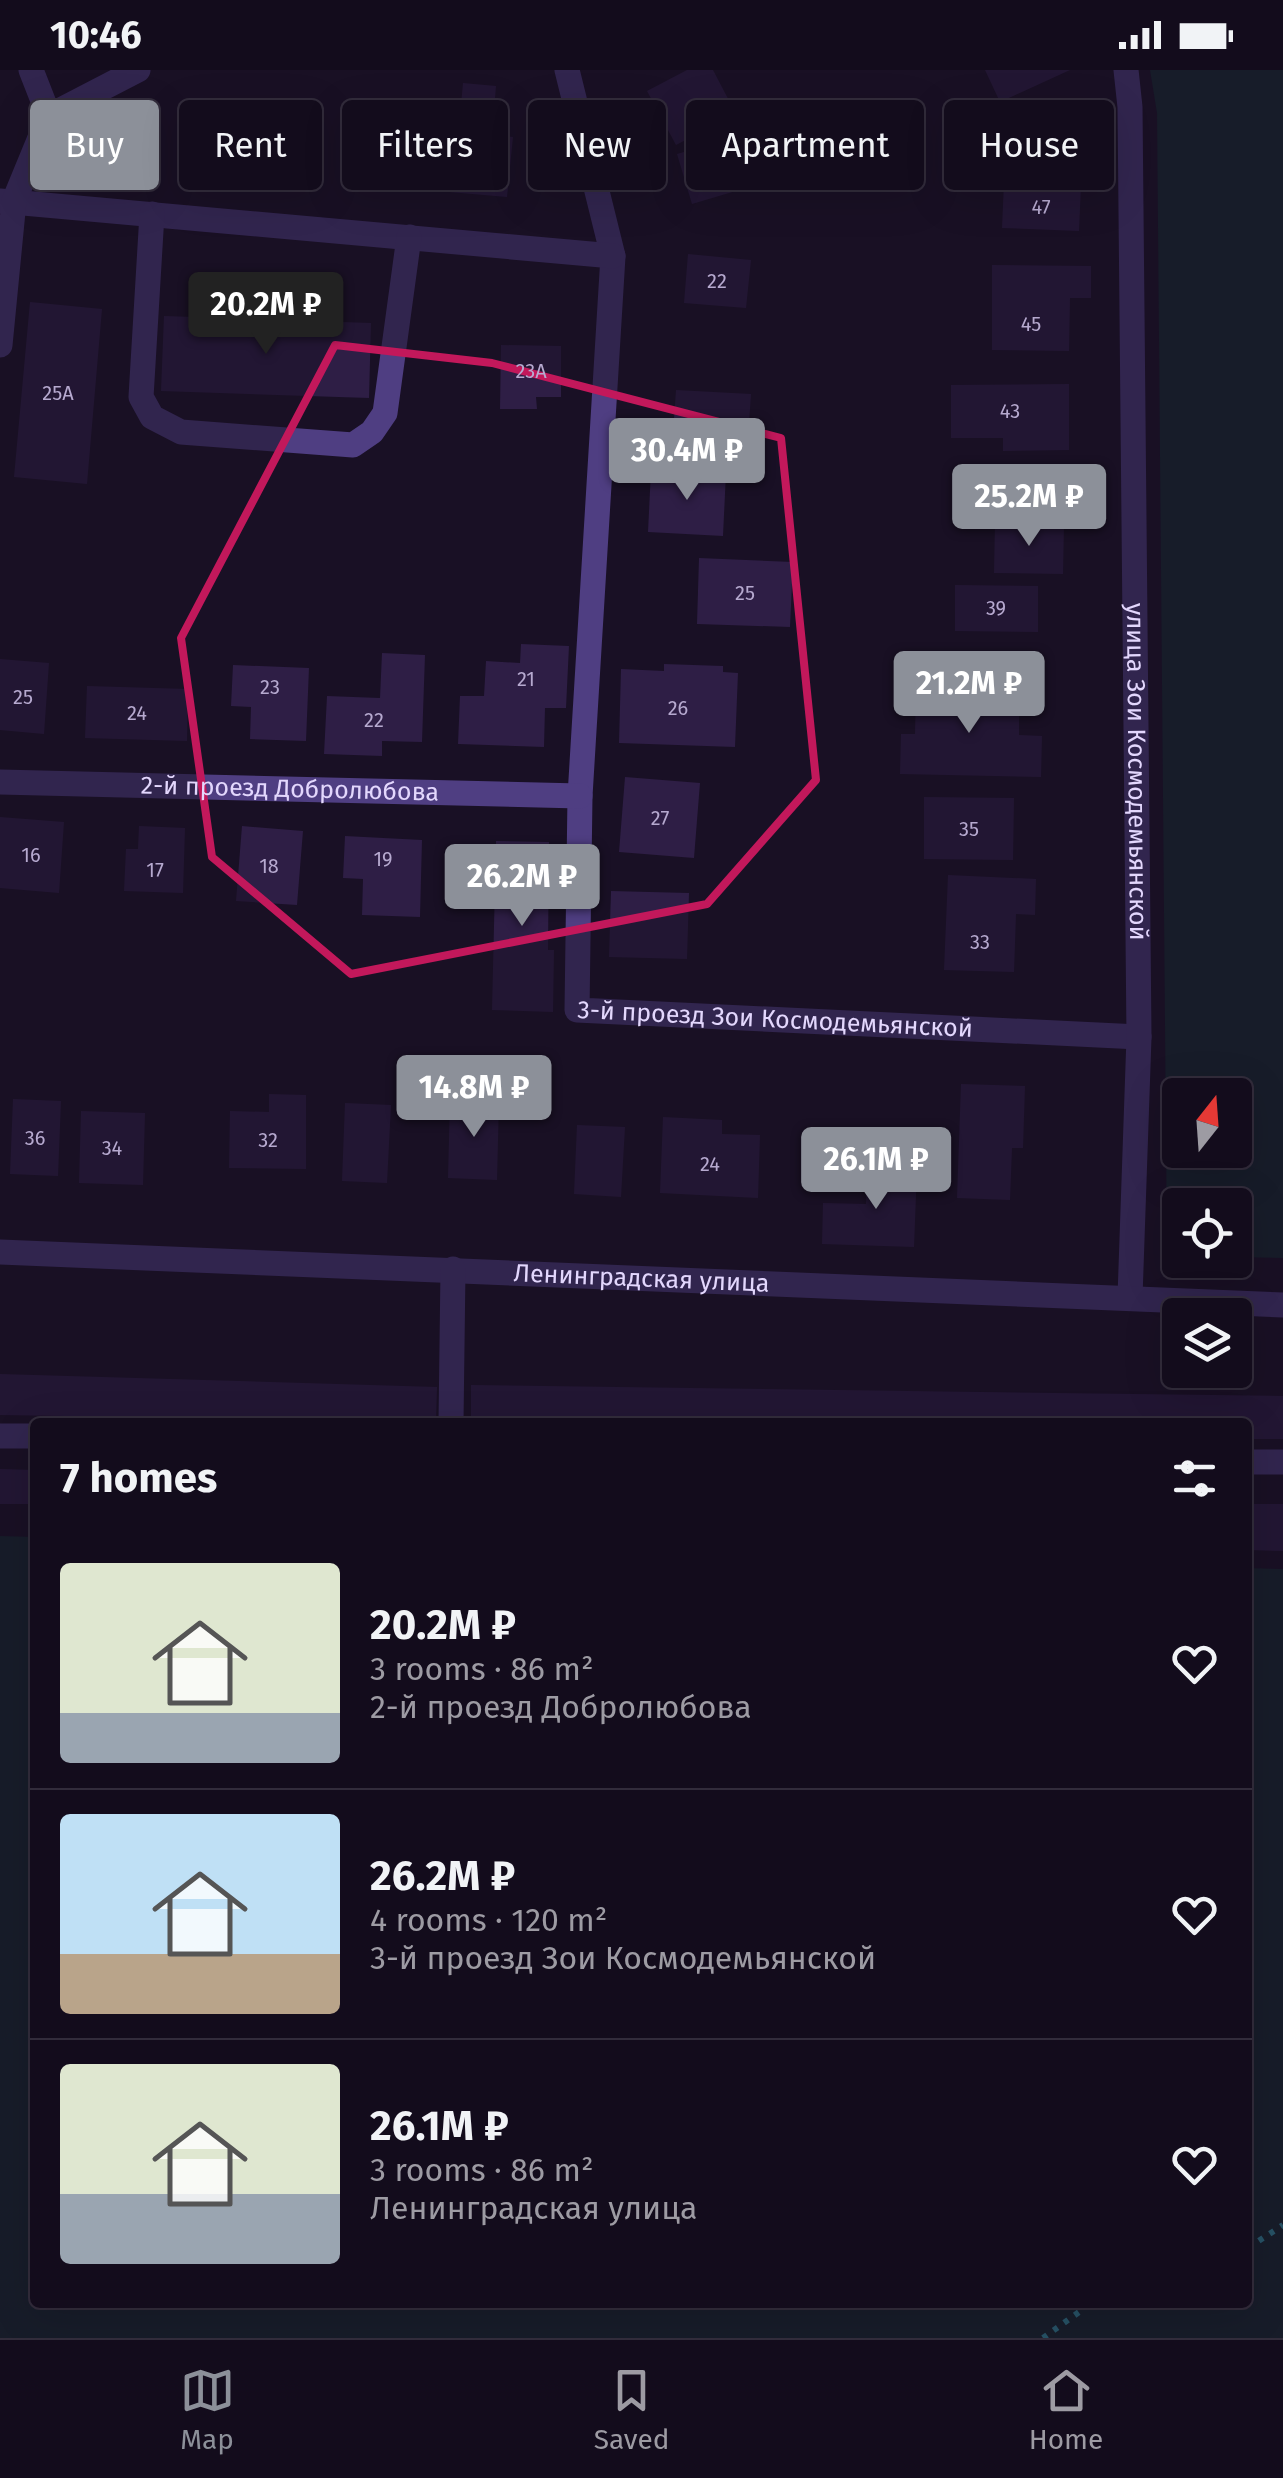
<!DOCTYPE html>
<html lang="en">
<head>
<meta charset="utf-8">
<style>
	:root { --surface:#130c1c; --page:#201a29; --text:#f1f3f6; --muted:#9d9ba3; --line:#322c3b; --accent:#8c9099 }
	body { margin:0; font-family:"Fira Sans",sans-serif; background:var(--page); color:var(--text); height:100vh; display:flex; flex-direction:column; font-size:38px; white-space:nowrap }
	* { box-sizing:border-box; margin:0 }
	p { font-size:32px; color:var(--muted) }
	.icon { flex:none; width:55px; height:55px; fill:none; stroke:currentColor; stroke-width:2; stroke-linecap:round; stroke-linejoin:round }
	.map { position:relative; flex:1; overflow:hidden }
	.panel { position:absolute; left:30px; top:1348px; width:1222px; height:890px; display:flex; flex-direction:column; background:var(--surface); border-radius:10px; box-shadow:0 10px 40px #0002,0 0 0 2px var(--line) }
	.panel>* { flex:none }
	.top-card { position:absolute; left:30px; top:30px; width:1225px; height:90px; display:flex; gap:20px }
	.needle { width:65px; rotate:17deg }
	.tools { position:absolute; left:1162px; top:1008px; display:grid; gap:20px }
	.tools a { display:grid; place-items:center; width:90px; height:90px; border-radius:10px; background:var(--surface); box-shadow:0 10px 40px #0002,0 0 0 2px var(--line); font-size:50px }
	.price { position:absolute; translate:-50% -85px; padding:0 22px; border-radius:10px; background:var(--accent); color:#fff; font-size:32px; line-height:65px; filter:drop-shadow(0 2px 5px #0008) }
	.price::after { content:''; position:absolute; left:50%; top:60px; width:30px; height:22px; margin-left:-15px; background:inherit; clip-path:polygon(0 0,100% 0,50% 100%) }
	.price.selected { background:#222; color:#fff }
	ul { padding:0; list-style:none }
	li { display:flex; align-items:center; gap:30px; height:250px; padding:0 30px }
	li+li { border-top:2px solid var(--line) }
	li span { display:grid; place-items:center; flex:none; width:280px; height:200px; border-radius:10px; color:#555 }
	li>.icon { margin-inline-start:auto }
	span .icon { width:120px; height:120px; fill:#fffc; stroke-width:1 }
	li b { font-size:42px }
	h2 { display:flex; justify-content:space-between; align-items:center; height:120px; padding:0 30px; font-size:42px }
	.chip { padding:0 35px; border-radius:10px; background:var(--surface); box-shadow:0 10px 40px #0002,0 0 0 2px var(--line); font-size:35px; line-height:90px }
	.chip.selected { background:var(--accent); color:#fff }
	.status { display:flex; justify-content:space-between; align-items:center; height:70px; padding:0 50px; background:var(--surface); direction:ltr }
	.status svg { height:28px; fill:currentColor }
	.dock { display:flex; justify-content:space-around; align-items:center; height:140px; border-top:2px solid var(--line); background:var(--surface); font-size:28px; color:var(--muted) }
	.dock a { display:grid; justify-items:center; gap:5px }
	.dock .selected { color:var(--accent) }
	.map>svg:first-child { display:block }
</style>
</head>
<body>
<div class="status"><b>10:46</b><svg viewBox="0 0 49 12"><path d="M0 12V9h3v3zM5 12V6h3v6zM10 12V3h3v9zM15 12V0h3v12zM26 1h20v11H26zM47 4h2v5h-2z"/></svg></div>
<div class="map">
<svg width="1283" height="2268" viewBox="0 0 1283 2268">
	<rect width="100%" height="100%" fill="#191025"/>
	<g fill="#142a2f" fill-rule="evenodd">
		<path d="M 1150,0 L 1283,0 L 1283,1188 L 1235,1187 L 1235,1135 L 1180,1135 L 1180,1184 L 1167,1184 L 1157,43 ZM 1235,1025 L 1235,1080 L 1180,1080 L 1180,1025 Z"/>
		<path d="M 0,1466 L 35,1467 L 35,2232 L 1248,2232 L 1248,1498 L 1283,1499 L 1283,2268 L 0,2268 Z"/>
	</g>
	<g fill="#2e1e45">
		<path d="M 687,0 L 713,0 L 736,44 L 676,75 L 647,21 Z"/>
		<path d="M 985,0 L 1070,0 L 1000,32 Z"/>
		<path d="M 463,13 L 496,16 L 492,65 L 513,67 L 507,127 L 449,122 L 450,104 L 429,101 L 428,115 L 398,112 L 406,30 L 461,35 Z"/>
		<path d="M 741,65 L 756,115 L 692,134 L 677,84 Z"/>
		<path d="M 1004,112 L 1081,115 L 1079,161 L 1002,158 Z"/>
		<path d="M 688,184 L 751,190 L 746,238 L 684,233 Z"/>
		<path d="M 992,195 L 1091,196 L 1091,228 L 1070,228 L 1069,281 L 992,280 Z"/>
		<path d="M 30,232 L 102,239 L 87,414 L 14,407 Z"/>
		<path d="M 164,246 L 371,253 L 369,328 L 161,321 Z"/>
		<path d="M 501,275 L 561,276 L 561,327 L 536,327 L 537,339 L 500,339 Z"/>
		<path d="M 1069,314 L 1069,380 L 1003,381 L 1003,368 L 951,368 L 951,315 Z"/>
		<path d="M 676,320 L 751,324 L 748,368 L 673,364 Z"/>
		<path d="M 651,400 L 726,403 L 723,466 L 648,462 Z"/>
		<path d="M 995,453 L 1064,454 L 1063,504 L 994,503 Z"/>
		<path d="M 699,488 L 793,492 L 790,557 L 697,554 Z"/>
		<path d="M 955,515 L 1038,516 L 1038,562 L 955,561 Z"/>
		<path d="M 521,574 L 569,576 L 566,638 L 545,638 L 544,677 L 458,674 L 460,626 L 484,626 L 486,591 L 520,593 Z"/>
		<path d="M 382,583 L 425,585 L 422,672 L 382,671 L 382,686 L 324,684 L 327,626 L 380,628 Z"/>
		<path d="M 0,589 L 49,593 L 44,664 L 0,660 Z"/>
		<path d="M 664,594 L 723,596 L 723,602 L 738,603 L 735,677 L 619,673 L 621,599 L 664,601 Z"/>
		<path d="M 233,595 L 309,598 L 306,671 L 250,669 L 251,637 L 231,636 Z"/>
		<path d="M 87,616 L 188,619 L 187,671 L 85,668 Z"/>
		<path d="M 916,619 L 1019,622 L 1019,665 L 1042,666 L 1041,707 L 900,704 L 901,664 L 915,664 Z"/>
		<path d="M 625,707 L 700,713 L 694,788 L 619,782 Z"/>
		<path d="M 924,727 L 1014,728 L 1013,790 L 924,789 Z"/>
		<path d="M 0,747 L 64,752 L 59,823 L 0,818 Z"/>
		<path d="M 139,756 L 185,758 L 183,823 L 124,821 L 126,779 L 138,779 Z"/>
		<path d="M 242,756 L 303,761 L 297,835 L 236,831 Z"/>
		<path d="M 345,766 L 422,770 L 420,847 L 362,845 L 363,809 L 343,808 Z"/>
		<path d="M 496,771 L 549,772 L 548,880 L 554,880 L 553,942 L 492,940 Z"/>
		<path d="M 948,805 L 1036,809 L 1035,845 L 1016,844 L 1014,902 L 944,900 Z"/>
		<path d="M 611,821 L 689,823 L 687,889 L 609,887 Z"/>
		<path d="M 961,1014 L 1025,1016 L 1023,1078 L 1012,1078 L 1010,1130 L 957,1128 Z"/>
		<path d="M 269,1024 L 306,1025 L 306,1099 L 229,1098 L 230,1041 L 269,1042 Z"/>
		<path d="M 13,1029 L 61,1031 L 58,1106 L 10,1104 Z"/>
		<path d="M 450,1030 L 499,1031 L 497,1110 L 448,1108 Z"/>
		<path d="M 345,1033 L 391,1035 L 387,1113 L 342,1111 Z"/>
		<path d="M 81,1041 L 145,1043 L 143,1115 L 79,1113 Z"/>
		<path d="M 663,1047 L 722,1050 L 722,1064 L 760,1065 L 758,1128 L 660,1123 Z"/>
		<path d="M 577,1055 L 625,1057 L 621,1127 L 574,1124 Z"/>
		<path d="M 867,1097 L 917,1099 L 914,1177 L 822,1174 L 823,1133 L 866,1134 Z"/>
		<path d="M 0,1304 L 437,1317 L 436,1352 L 0,1345 Z"/>
		<path d="M 471,1315 L 1283,1326 L 1283,1369 L 1248,1369 L 1248,1352 L 471,1352 Z"/>
		<path d="M 0,1399 L 35,1400 L 35,1434 L 0,1434 Z"/>
		<path d="M 1248,1434 L 1283,1434 L 1283,1481 L 1248,1480 Z"/>
	</g>
	<g fill="none" stroke-linecap="round" stroke-linejoin="round">
		<g stroke="#369fb2" stroke-width="6" stroke-dasharray="5 8" stroke-linecap="butt">
			<path d="M 1248,2178 L 1283,2155"/>
			<path d="M 1043,2268 L 1093,2232"/>
		</g>
		<g stroke="#4f3e82" stroke-width="25">
			<path id="s1" d="M 567,0 L 613,186 L 580,726 L 577,940 L 1139,967"/>
			<path id="s2" d="M 1126,0 L 1130,37 L 1139,967 L 1130,1227"/>
			<path d="M 49,46 L 138,0"/>
			<path d="M 0,131 L 613,186"/>
			<path d="M 152,144 L 141,327 L 152,347 L 181,362 L 353,375 L 372,362 L 385,343 L 409,167"/>
			<path d="M 0,275 L 14,131 L 49,46 L 31,0"/>
			<path id="s3" d="M 0,712 L 580,726"/>
			<path id="s4" d="M 0,1182 L 1283,1235"/>
			<path d="M 451,1352 L 453,1199"/>
			<path d="M 0,1366 L 35,1366"/>
			<path d="M 1248,1392 L 1283,1392"/>
		</g>
	</g>
	<path d="M0 0H1283V2268H0ZM 335,275 L 492,293 L 781,368 L 816,710 L 707,834 L 351,904 L 212,787 L 181,568 Z" fill="#191025" fill-opacity=".55" fill-rule="evenodd"/>
	<path fill="none" stroke="#c2185b" stroke-width="8" stroke-linejoin="round" d="M 335,275 L 492,293 L 781,368 L 816,710 L 707,834 L 351,904 L 212,787 L 181,568 Z"/>
	<g text-anchor="middle" dominant-baseline="central" stroke-width="8" stroke-linejoin="round" paint-order="stroke">
		<g font-size="20" fill="#b6a9cf">
			<text x="1041" y="137">47</text>
			<text x="717" y="211">22</text>
			<text x="1031" y="254">45</text>
			<text x="531" y="301">23А</text>
			<text x="58" y="323">25А</text>
			<text x="1010" y="341">43</text>
			<text x="745" y="523">25</text>
			<text x="996" y="538">39</text>
			<text x="526" y="609">21</text>
			<text x="270" y="617">23</text>
			<text x="23" y="627">25</text>
			<text x="678" y="638">26</text>
			<text x="137" y="643">24</text>
			<text x="374" y="650">22</text>
			<text x="660" y="748">27</text>
			<text x="969" y="759">35</text>
			<text x="31" y="785">16</text>
			<text x="383" y="789">19</text>
			<text x="269" y="796">18</text>
			<text x="155" y="800">17</text>
			<text x="980" y="872">33</text>
			<text x="35" y="1068">36</text>
			<text x="268" y="1070">32</text>
			<text x="112" y="1078">34</text>
			<text x="710" y="1094">24</text>
		</g>
		<g font-size="25" fill="#e3d7fd" stroke="#191025">
			<text stroke="none"><textPath href="#s2" startOffset="702">улица Зои Космодемьянской</textPath></text>
			<text stroke="none"><textPath href="#s3" startOffset="290">2-й проезд Добролюбова</textPath></text>
			<text stroke="none"><textPath href="#s1" startOffset="1145">3-й проезд Зои Космодемьянской</textPath></text>
			<text stroke="none"><textPath href="#s4" startOffset="642">Ленинградская улица</textPath></text>
		</g>
	</g>
</svg>
<div class="tools">
<a><svg class="needle" viewBox="-14 -14 28 28"><path d="M0-13l5 13h-10z" fill="#e53935"/><path d="M0 13l5-13h-10z" fill="#9d9ba3"/></svg></a>
<a><svg class="icon" aria-label="locate" viewBox="0 0 24 24"><circle cx="12" cy="12" r="6"/><path d="M12 2v4M12 18v4M2 12h4M18 12h4"/></svg></a>
<a><svg class="icon" aria-label="layers" viewBox="0 0 24 24"><path d="M12 4l9 5-9 5-9-5zM3 14l9 5 9-5"/></svg></a>
</div>
<b class="price selected" style="left:266px;top:287px">20.2M ₽</b>
<b class="price" style="left:687px;top:433px">30.4M ₽</b>
<b class="price" style="left:1029px;top:479px">25.2M ₽</b>
<b class="price" style="left:969px;top:666px">21.2M ₽</b>
<b class="price" style="left:522px;top:859px">26.2M ₽</b>
<b class="price" style="left:474px;top:1070px">14.8M ₽</b>
<b class="price" style="left:876px;top:1142px">26.1M ₽</b>
<div class="top-card">
<a class="chip selected">Buy</a>
<a class="chip">Rent</a>
<a class="chip">Filters</a>
<a class="chip">New</a>
<a class="chip">Apartment</a>
<a class="chip">House</a>
</div>
<section class="panel">
<h2>7 homes<svg class="icon" aria-label="filters" viewBox="0 0 24 24"><path d="M4 7h16M4 17h16"/><circle cx="9" cy="7" r="2"/><circle cx="15" cy="17" r="2"/></svg></h2>
<ul>
<li><span style="background:linear-gradient(#dfe7d0 75%,#9aa5b1 0)"><svg class="icon" aria-label="home" viewBox="0 0 24 24"><path d="M3 11l9-7 9 7M6 9v11h12V9"/></svg></span><div><b>20.2M ₽</b><p>3 rooms · 86 m²</p><p>2-й проезд Добролюбова</p></div><svg class="icon" aria-label="heart" viewBox="0 0 24 24"><path d="M12 20l-8-8c-3-5 5-10 8-4 3-6 11-1 8 4z"/></svg></li>
<li><span style="background:linear-gradient(#bfe0f5 70%,#b9a48a 0)"><svg class="icon" aria-label="home" viewBox="0 0 24 24"><path d="M3 11l9-7 9 7M6 9v11h12V9"/></svg></span><div><b>26.2M ₽</b><p>4 rooms · 120 m²</p><p>3-й проезд Зои Космодемьянской</p></div><svg class="icon" aria-label="heart" viewBox="0 0 24 24"><path d="M12 20l-8-8c-3-5 5-10 8-4 3-6 11-1 8 4z"/></svg></li>
<li><span style="background:linear-gradient(#dfe7d0 65%,#9aa5b1 0)"><svg class="icon" aria-label="home" viewBox="0 0 24 24"><path d="M3 11l9-7 9 7M6 9v11h12V9"/></svg></span><div><b>26.1M ₽</b><p>3 rooms · 86 m²</p><p>Ленинградская улица</p></div><svg class="icon" aria-label="heart" viewBox="0 0 24 24"><path d="M12 20l-8-8c-3-5 5-10 8-4 3-6 11-1 8 4z"/></svg></li>
</ul>
</section>
</div>
<nav class="dock">
<a class="selected"><svg class="icon" aria-label="map" viewBox="0 0 24 24"><path d="M3 6l6-2 6 2 6-2v14l-6 2-6-2-6 2zM9 4v14M15 6v14"/></svg>Map</a>
<a><svg class="icon" aria-label="saved" viewBox="0 0 24 24"><path d="M7 4h10v16l-5-4-5 4z"/></svg>Saved</a>
<a><svg class="icon" aria-label="home" viewBox="0 0 24 24"><path d="M3 11l9-7 9 7M6 9v11h12V9"/></svg>Home</a>
</nav>
</body>
</html>
